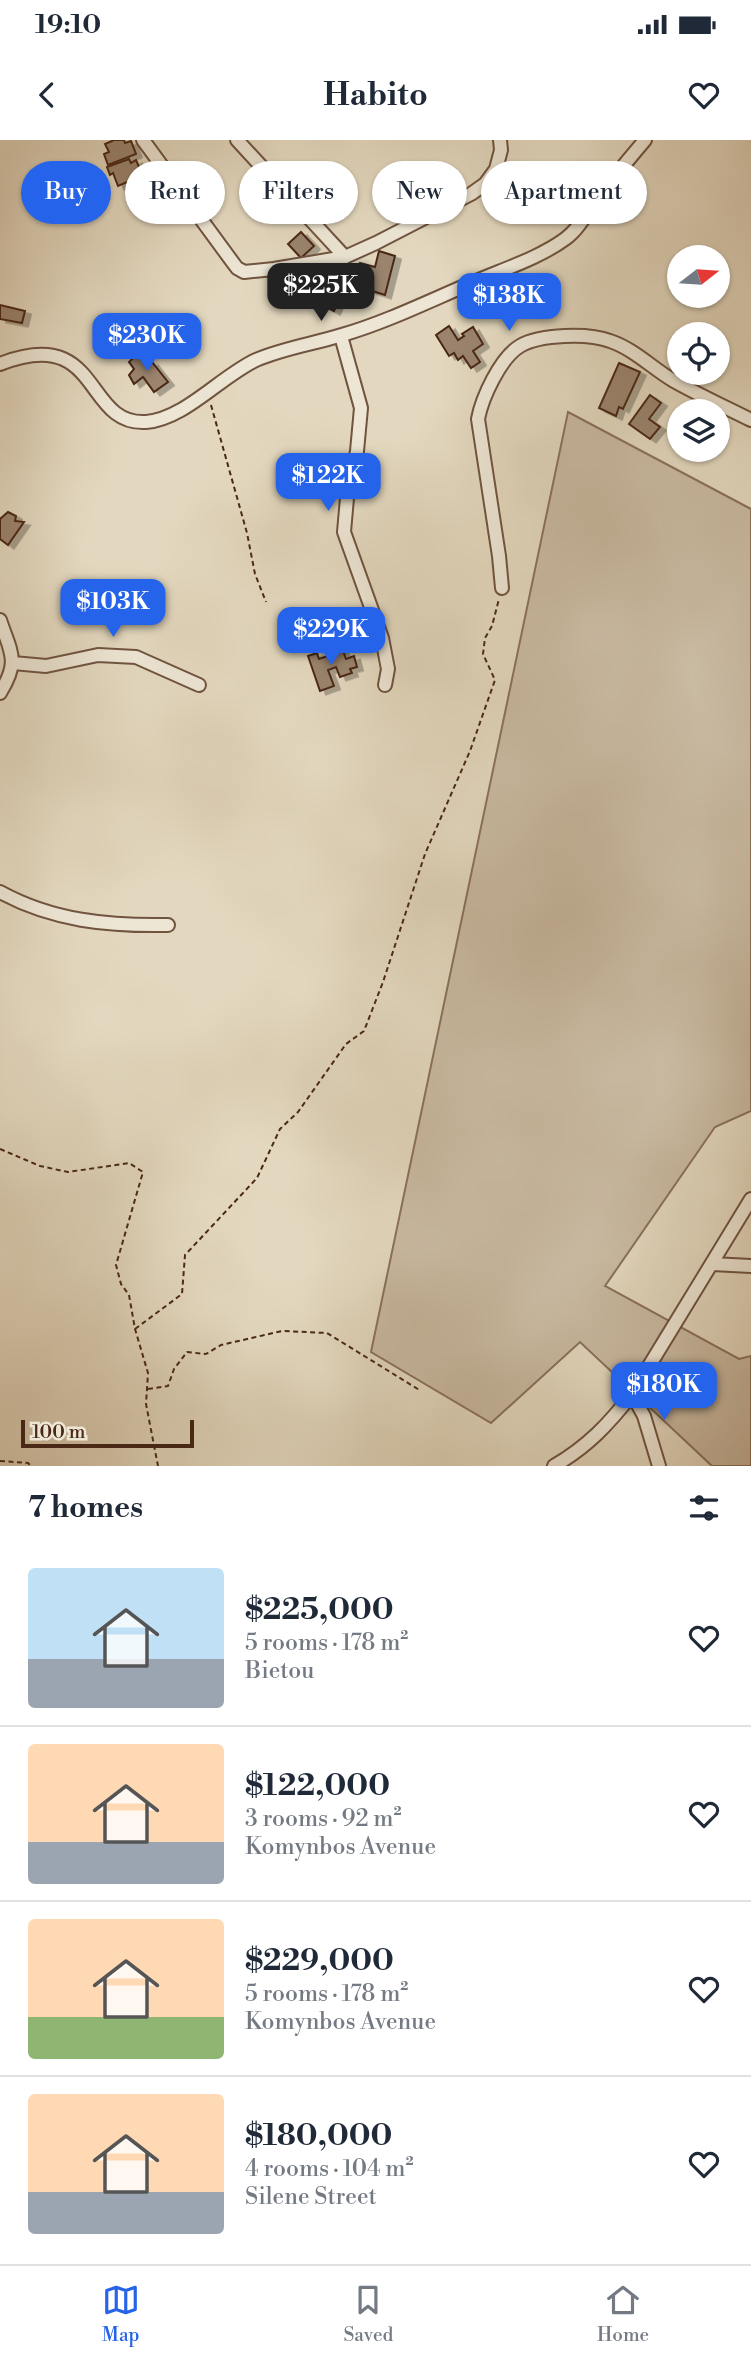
<!DOCTYPE html>
<html lang="en">
<head>
<meta charset="utf-8">
<style>
	:root { --surface:#fff; --page:#f2f2f3; --text:#1f2937; --muted:#747a83; --line:#e0e1e3; --accent:#2563eb }
	body { margin:0; font-family:"Libre Bodoni",serif; background:var(--page); color:var(--text); height:100vh; display:flex; flex-direction:column; font-size:26px; white-space:nowrap }
	* { box-sizing:border-box; margin:0 }
	p { font-size:23px; color:var(--muted) }
	.icon { flex:none; width:38px; height:38px; fill:none; stroke:currentColor; stroke-width:2; stroke-linecap:round; stroke-linejoin:round }
	.map { position:relative; height:1326px; overflow:hidden }
	.side { display:flex; flex-direction:column; background:var(--surface); flex:1 }
	.side>* { flex:none }
	.top-card { position:absolute; left:21px; top:21px; width:710px; height:63px; display:flex; gap:14px }
	.needle { width:46px; rotate:73deg }
	.tools { position:absolute; left:667px; top:105px; display:grid; gap:14px }
	.tools a { display:grid; place-items:center; width:63px; height:63px; border-radius:50%; background:var(--surface); box-shadow:0 2px 5px #0004; font-size:35px }
	.scale { position:absolute; left:21px; bottom:18px; width:173px; box-sizing:border-box; padding-left:7px; border:4px solid #4a2816; border-top:0; font-size:19px; line-height:24px; white-space:nowrap; color:#4a2816; -webkit-text-stroke:5px #ede6d5; paint-order:stroke }
	.price { position:absolute; translate:-50% -60px; padding:0 16px; border-radius:14px; background:var(--accent); color:#fff; font-size:23px; line-height:46px; filter:drop-shadow(0 2px 4px #0008) }
	.price::after { content:''; position:absolute; left:50%; top:42px; width:21px; height:16px; margin-left:-10px; background:inherit; clip-path:polygon(0 0,100% 0,50% 100%) }
	.price.active { background:#222; color:#fff }
	ul { padding:0; list-style:none }
	li { display:flex; align-items:center; gap:21px; height:175px; padding:0 28px }
	li+li { border-top:2px solid var(--line) }
	li span { display:grid; place-items:center; flex:none; width:196px; height:140px; border-radius:7px; color:#555 }
	li>.icon { margin-inline-start:auto }
	span .icon { width:84px; height:84px; fill:#fffc; stroke-width:1 }
	li b { font-size:30px }
	h2 { display:flex; justify-content:space-between; align-items:center; height:84px; padding:0 28px; font-size:30px }
	.chip { padding:0 24px; border-radius:32px; background:var(--surface); box-shadow:0 2px 5px #0004; font-size:24px; line-height:63px }
	.chip.active { background:var(--accent); color:#fff }
	.status { display:flex; justify-content:space-between; align-items:center; height:49px; padding:0 35px; background:var(--surface); direction:ltr }
	.status svg { height:19px; fill:currentColor }
	header { display:flex; justify-content:space-between; align-items:center; height:91px; padding:0 28px; background:var(--surface); font-size:32px; font-weight:800 }
	.tabs { display:flex; justify-content:space-around; align-items:center; height:98px; border-top:2px solid var(--line); background:var(--surface); font-size:19px; color:var(--muted) }
	.tabs a { display:grid; justify-items:center; gap:4px }
	.tabs .active { color:var(--accent) }
	.map>svg:first-child { display:block }
</style>
</head>
<body>
<div class="status"><b>19:10</b><svg viewBox="0 0 49 12"><path d="M0 12V9h3v3zM5 12V6h3v6zM10 12V3h3v9zM15 12V0h3v12zM26 1h20v11H26zM47 4h2v5h-2z"/></svg></div>
<header><svg class="icon" aria-label="back" viewBox="0 0 24 24"><path d="M15 5l-7 7 7 7"/></svg>Habito<svg class="icon" aria-label="heart" viewBox="0 0 24 24"><path d="M12 20l-8-8c-3-5 5-10 8-4 3-6 11-1 8 4z"/></svg></header>
<div class="map">
<svg width="751" height="1326" viewBox="0 0 751 1326">
	<defs>
		<filter id="shadow"><feDropShadow dx="6" dy="3.5" stdDeviation="0" flood-color="#0004"/></filter>
	</defs>
	<rect width="100%" height="100%" fill="#e3d8bf"/>
	<filter id="stains"><feTurbulence type="fractalNoise" baseFrequency=".00286" numOctaves="4"/><feColorMatrix values="0 0 0 0 .2 0 0 0 0 .09 0 0 0 0 .02 0 0 0 .5 -.17"/></filter>
	<radialGradient id="worn" r=".72"><stop offset=".6" stop-color="#630" stop-opacity="0"/><stop offset="1" stop-color="#630" stop-opacity=".3"/></radialGradient>
	<path fill="#c9baa2" stroke="#8a715c" stroke-width="2" d="M 568,272 L 751,369 L 751,971 L 715,987 L 605,1146 L 739,1219 L 751,1216 L 751,1326 L 712,1326 L 580,1202 L 491,1283 L 371,1212 Z"/>
	<g fill="#9a846e" stroke="#4a2816" stroke-width="2" filter="url(#shadow)">
		<path d="M 114,0 L 124,0 L 125,3 L 131,1 L 136,14 L 108,25 L 104,14 L 109,12 L 105,4 Z"/>
		<path d="M 129,19 L 131,23 L 136,20 L 140,29 L 135,31 L 137,38 L 118,46 L 113,33 L 110,35 L 107,27 Z"/>
		<path d="M 301,92 L 314,106 L 301,118 L 288,104 Z"/>
		<path d="M 379,111 L 395,116 L 385,155 L 369,150 L 372,140 L 357,135 L 360,123 L 375,127 Z"/>
		<path d="M 339,130 L 356,137 L 350,151 L 346,149 L 344,153 L 332,147 Z"/>
		<path d="M 331,148 L 342,154 L 334,171 L 323,165 Z"/>
		<path d="M 0,165 L 25,171 L 22,183 L 0,179 Z"/>
		<path d="M 449,186 L 458,200 L 464,196 L 462,194 L 473,187 L 483,204 L 473,211 L 480,222 L 471,228 L 463,216 L 458,220 L 454,213 L 449,216 L 436,195 Z"/>
		<path d="M 138,213 L 147,226 L 152,222 L 168,242 L 154,252 L 143,237 L 134,244 L 129,235 L 134,229 L 129,222 Z"/>
		<path d="M 619,223 L 640,232 L 623,269 L 619,267 L 616,276 L 599,268 Z"/>
		<path d="M 650,255 L 661,263 L 649,279 L 660,287 L 650,299 L 629,284 Z"/>
		<path d="M 8,372 L 16,376 L 15,381 L 24,382 L 8,405 L 0,399 L 0,379 Z"/>
		<path d="M 341,505 L 346,519 L 354,516 L 357,527 L 350,529 L 352,533 L 340,537 L 336,527 L 328,530 L 334,546 L 320,551 L 308,516 L 317,513 L 319,519 L 331,515 L 329,510 Z"/>
	</g>
	<g fill="none" stroke-linecap="round" stroke-linejoin="round">
		<g stroke="#705440" stroke-width="16">
			<g id="street">
				<path d="M 143,0 L 231,120 L 237,128 L 244,132 L 274,129 L 345,117 L 376,103 L 471,54 L 485,44 L 496,29 L 501,10 L 500,0"/>
				<path d="M 237,0 L 345,117"/>
				<path d="M 341,196 L 361,268 L 357,311 L 347,358 L 344,392 L 382,498 L 388,529 L 385,545"/>
				<path d="M 0,224 C 102,184 83,286 146,282 C 185,279 221,236 256,220 C 284,208 313,204 342,195 C 387,182 431,160 474,142 C 504,129 539,118 565,99 C 579,89 588,71 598,57 C 613,38 629,19 645,0"/>
				<path d="M 502,448 L 499,416 L 478,279 C 482,258 500,218 520,206 C 540,194 589,193 610,201 C 634,209 652,228 674,241 C 699,255 725,267 751,280"/>
				<path d="M 0,480 C 11,513 20,521 0,553"/>
				<path d="M 13,523 L 46,526 L 98,515 L 136,517 L 199,545"/>
				<path d="M 0,752 C 53,781 108,786 168,785"/>
				<path d="M 712,1124 L 751,1126"/>
				<path d="M 632,1254 L 644,1276 L 659,1326"/>
				<path d="M 554,1326 C 587,1307 609,1284 632,1254 L 751,1059"/>
			</g>
		</g>
		<g stroke="#4a2816" stroke-width="2" stroke-dasharray="5 3.5" stroke-linecap="butt">
			<path d="M 211,265 L 247,393 L 255,434 L 266,462"/>
			<path d="M 0,1009 L 40,1026 L 68,1032 L 129,1023 L 143,1032 L 116,1125 L 121,1144 L 129,1155 L 135,1189 L 148,1233 L 146,1264 L 158,1326"/>
			<path d="M 135,1189 L 182,1154 L 185,1115 L 257,1038 L 280,989 L 298,972 L 346,904 L 364,891 L 383,842 L 425,714 L 470,611 L 495,540 L 483,514 L 485,498 L 492,486 L 499,459"/>
			<path d="M 148,1249 L 168,1246 L 174,1229 L 187,1212 L 206,1214 L 221,1205 L 282,1191 L 327,1193 L 421,1251"/>
			<path d="M 0,1321 L 28,1323 L 31,1326"/>
		</g>
		<use href="#street" stroke="#ede6d5" stroke-width="12"/>
	</g>
	<rect width="100%" height="100%" filter="url(#stains)"/>
	<rect width="100%" height="100%" fill="url(#worn)"/>
</svg>
<div class="tools">
<a><svg class="needle" viewBox="-14 -14 28 28"><path d="M0-13l5 13h-10z" fill="#e53935"/><path d="M0 13l5-13h-10z" fill="#747a83"/></svg></a>
<a><svg class="icon" aria-label="locate" viewBox="0 0 24 24"><circle cx="12" cy="12" r="6"/><path d="M12 2v4M12 18v4M2 12h4M18 12h4"/></svg></a>
<a><svg class="icon" aria-label="layers" viewBox="0 0 24 24"><path d="M12 4l9 5-9 5-9-5zM3 14l9 5 9-5"/></svg></a>
</div>
<div class="scale">100 m</div>
<b class="price active" style="left:321px;top:183px">$225K</b>
<b class="price" style="left:509px;top:193px">$138K</b>
<b class="price" style="left:147px;top:233px">$230K</b>
<b class="price" style="left:328px;top:373px">$122K</b>
<b class="price" style="left:113px;top:499px">$103K</b>
<b class="price" style="left:331px;top:527px">$229K</b>
<b class="price" style="left:664px;top:1282px">$180K</b>
<div class="top-card">
<a class="chip active">Buy</a>
<a class="chip">Rent</a>
<a class="chip">Filters</a>
<a class="chip">New</a>
<a class="chip">Apartment</a>
</div>
</div>
<section class="side">
<h2>7 homes<svg class="icon" aria-label="filters" viewBox="0 0 24 24"><path d="M4 7h16M4 17h16"/><circle cx="9" cy="7" r="2"/><circle cx="15" cy="17" r="2"/></svg></h2>
<ul>
<li><span style="background:linear-gradient(#bfe0f5 65%,#9aa5b1 0)"><svg class="icon" aria-label="home" viewBox="0 0 24 24"><path d="M3 11l9-7 9 7M6 9v11h12V9"/></svg></span><div><b>$225,000</b><p>5 rooms · 178 m²</p><p>Bietou</p></div><svg class="icon" aria-label="heart" viewBox="0 0 24 24"><path d="M12 20l-8-8c-3-5 5-10 8-4 3-6 11-1 8 4z"/></svg></li>
<li><span style="background:linear-gradient(#ffd9b3 70%,#9aa5b1 0)"><svg class="icon" aria-label="home" viewBox="0 0 24 24"><path d="M3 11l9-7 9 7M6 9v11h12V9"/></svg></span><div><b>$122,000</b><p>3 rooms · 92 m²</p><p>Komynbos Avenue</p></div><svg class="icon" aria-label="heart" viewBox="0 0 24 24"><path d="M12 20l-8-8c-3-5 5-10 8-4 3-6 11-1 8 4z"/></svg></li>
<li><span style="background:linear-gradient(#ffd9b3 70%,#8fb573 0)"><svg class="icon" aria-label="home" viewBox="0 0 24 24"><path d="M3 11l9-7 9 7M6 9v11h12V9"/></svg></span><div><b>$229,000</b><p>5 rooms · 178 m²</p><p>Komynbos Avenue</p></div><svg class="icon" aria-label="heart" viewBox="0 0 24 24"><path d="M12 20l-8-8c-3-5 5-10 8-4 3-6 11-1 8 4z"/></svg></li>
<li><span style="background:linear-gradient(#ffd9b3 70%,#9aa5b1 0)"><svg class="icon" aria-label="home" viewBox="0 0 24 24"><path d="M3 11l9-7 9 7M6 9v11h12V9"/></svg></span><div><b>$180,000</b><p>4 rooms · 104 m²</p><p>Silene Street</p></div><svg class="icon" aria-label="heart" viewBox="0 0 24 24"><path d="M12 20l-8-8c-3-5 5-10 8-4 3-6 11-1 8 4z"/></svg></li>
</ul>
</section>
<nav class="tabs">
<a class="active"><svg class="icon" aria-label="map" viewBox="0 0 24 24"><path d="M3 6l6-2 6 2 6-2v14l-6 2-6-2-6 2zM9 4v14M15 6v14"/></svg>Map</a>
<a><svg class="icon" aria-label="saved" viewBox="0 0 24 24"><path d="M7 4h10v16l-5-4-5 4z"/></svg>Saved</a>
<a><svg class="icon" aria-label="home" viewBox="0 0 24 24"><path d="M3 11l9-7 9 7M6 9v11h12V9"/></svg>Home</a>
</nav>
</body>
</html>
